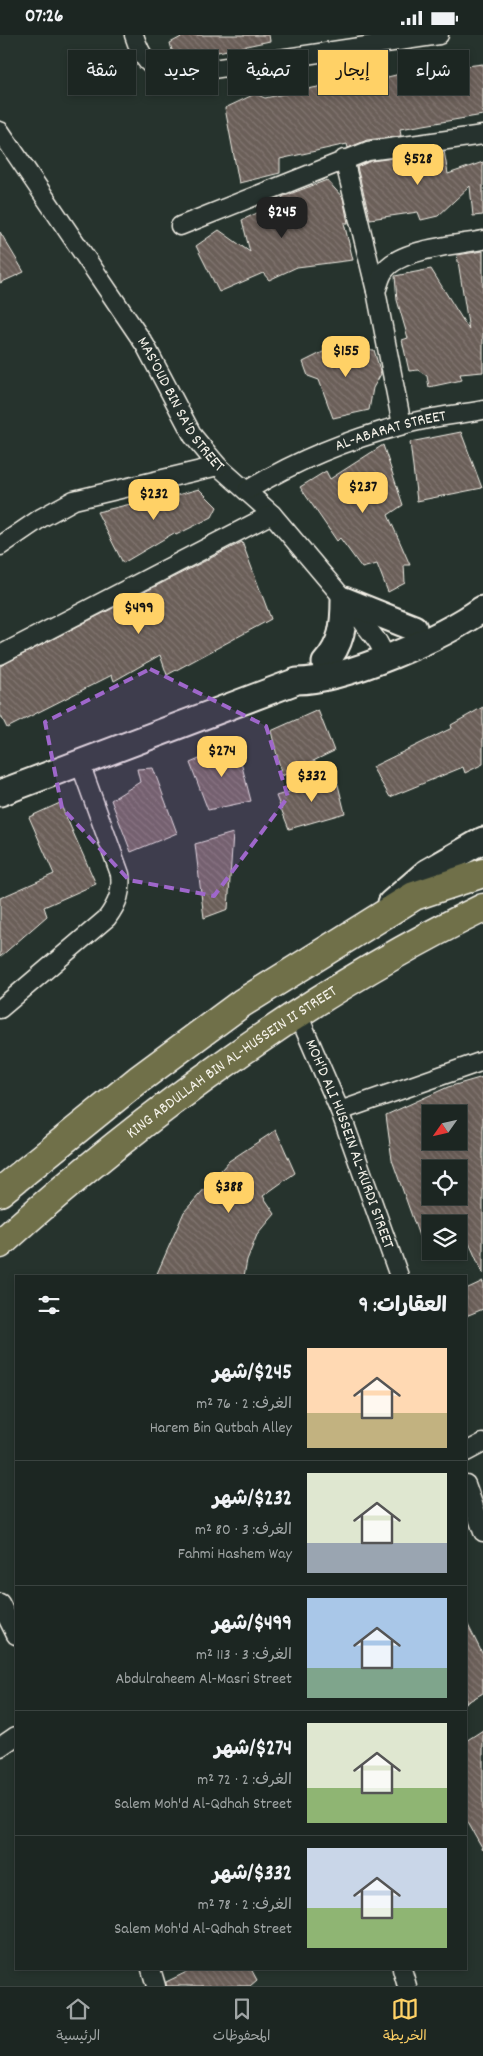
<!DOCTYPE html>
<html lang="ar">
<head>
<meta charset="utf-8">
<style>
	:root { --surface:#1c2622; --page:#29322f; --text:#f1f3f6; --muted:#a0a5a5; --line:#3a4340; --accent:#ffd166 }
	body { margin:0; font-family:Dekko,"Playpen Sans Arabic",sans-serif; background:var(--page); color:var(--text); direction:rtl; height:100vh; display:flex; flex-direction:column; font-size:19px; white-space:nowrap }
	* { box-sizing:border-box; margin:0 }
	p { font-size:16px; color:var(--muted) }
	.icon { flex:none; width:28px; height:28px; fill:none; stroke:currentColor; stroke-width:2; stroke-linecap:round; stroke-linejoin:round }
	.map { position:relative; flex:1; overflow:hidden; direction:ltr }
	.details { position:absolute; left:15px; top:1240px; width:452px; height:695px; display:flex; flex-direction:column; background:var(--surface); border-radius:0px; box-shadow:0 2px 8px #0003,0 0 0 1px var(--line); direction:rtl }
	.details>* { flex:none }
	.hud { position:absolute; left:15px; top:15px; width:454px; height:45px; direction:rtl; display:flex; gap:10px }
	.needle { width:32px; rotate:236deg }
	.controls { position:absolute; left:422px; top:1070px; display:grid; gap:10px }
	.controls a { display:grid; place-items:center; width:45px; height:45px; border-radius:0px; background:var(--surface); box-shadow:0 2px 8px #0003,0 0 0 1px var(--line); font-size:25px }
	.price { position:absolute; translate:-50% -42px; padding:0 11px; border-radius:10px; background:var(--accent); color:#111; font-size:16px; line-height:32px; filter:drop-shadow(0 1px 2px #0008) }
	.price::after { content:''; position:absolute; left:50%; top:30px; width:15px; height:11px; margin-left:-8px; background:inherit; clip-path:polygon(0 0,100% 0,50% 100%) }
	.price.on { background:#222; color:#fff }
	ul { padding:0; list-style:none }
	li { display:flex; align-items:center; gap:15px; height:125px; padding:0 20px }
	li+li { border-top:1px solid var(--line) }
	li span { display:grid; place-items:center; flex:none; width:140px; height:100px; border-radius:0px; color:#555 }
	li>.icon { margin-inline-start:auto }
	span .icon { width:60px; height:60px; fill:#fffc; stroke-width:1 }
	li b { font-size:21px }
	h2 { display:flex; justify-content:space-between; align-items:center; height:60px; padding:0 20px; font-size:21px }
	.tag { padding:0 18px; border-radius:0px; background:var(--surface); box-shadow:0 2px 8px #0003,0 0 0 1px var(--line); font-size:18px; line-height:45px }
	.tag.on { background:var(--accent); color:#111 }
	.status { display:flex; justify-content:space-between; align-items:center; height:35px; padding:0 25px; background:var(--surface); direction:ltr }
	.status svg { height:14px; fill:currentColor }
	.dock { display:flex; justify-content:space-around; align-items:center; height:70px; border-top:1px solid var(--line); background:var(--surface); font-size:14px; color:var(--muted) }
	.dock a { display:grid; justify-items:center; gap:2px }
	.dock .on { color:var(--accent) }
	.map>svg:first-child { display:block }
</style>
</head>
<body>
<div class="status"><b>07:26</b><svg viewBox="0 0 49 12"><path d="M0 12V9h3v3zM5 12V6h3v6zM10 12V3h3v9zM15 12V0h3v12zM26 1h20v11H26zM47 4h2v5h-2z"/></svg></div>
<div class="map">
<svg width="483" height="1951" viewBox="0 0 483 1951">
	<defs>
		<pattern id="building-back-hatch" width="6" height="6" patternUnits="userSpaceOnUse" patternTransform="scale(1.25)"><rect width="6" height="6" fill="#6b5f59"/><path d="M-1 5l2 2M0 0l6 6M5-1l2 2" fill="none" stroke="#817671"/></pattern>
	</defs>
	<rect width="100%" height="100%" fill="#26332d"/>
	<filter id="ink" filterUnits="userSpaceOnUse"><feTurbulence type="fractalNoise" baseFrequency=".02" numOctaves="2"/><feDisplacementMap in="SourceGraphic" scale="10" xChannelSelector="R" yChannelSelector="G"/><feConvolveMatrix kernelMatrix="1 2 1 2 8 2 1 2 1" color-interpolation-filters="sRGB"/></filter>
	<g filter="url(#ink)">
		<g fill="url(#building-back-hatch)" stroke="#f4f1e8" fill-rule="evenodd">
			<path d="M 185,0 L 269,0 L 270,6 L 175,26 L 170,8 Z"/>
			<path d="M 483,29 L 483,80 L 400,94 L 401,101 L 367,105 L 348,113 L 347,109 L 280,124 L 280,138 L 239,148 L 225,73 L 255,59 L 265,63 L 332,49 L 359,49 L 400,39 L 399,35 L 440,32 L 441,34 Z"/>
			<path d="M 444,116 L 448,139 L 483,127 L 483,180 L 473,181 L 470,151 L 438,181 L 421,185 L 418,177 L 370,184 L 357,132 L 371,126 Z"/>
			<path d="M 327,145 L 343,163 L 348,188 L 344,188 L 353,225 L 297,232 L 269,245 L 263,238 L 219,257 L 196,211 L 219,195 L 250,217 L 242,185 L 283,166 L 282,162 Z"/>
			<path d="M 0,197 L 24,237 L 0,248 Z"/>
			<path d="M 483,216 L 483,337 L 460,339 L 462,345 L 429,352 L 427,341 L 418,335 L 409,336 L 402,305 L 408,303 L 397,265 L 395,241 L 431,234 L 469,295 L 457,220 Z"/>
			<path d="M 352,308 L 360,314 L 374,315 L 381,339 L 373,353 L 369,375 L 333,383 L 319,345 L 308,341 L 303,327 L 329,314 Z"/>
			<path d="M 461,397 L 482,453 L 417,466 L 410,407 Z"/>
			<path d="M 383,410 L 403,470 L 388,480 L 410,530 L 404,530 L 405,548 L 388,557 L 377,529 L 362,533 L 340,503 L 337,506 L 300,452 L 326,436 L 330,444 Z"/>
			<path d="M 199,454 L 217,472 L 212,482 L 176,500 L 174,498 L 123,528 L 97,477 L 139,467 L 141,470 Z"/>
			<path d="M 242,507 L 271,584 L 167,640 L 160,620 L 114,646 L 112,640 L 7,693 L 0,679 L 0,631 Z"/>
			<path d="M 483,672 L 483,729 L 465,738 L 463,732 L 390,762 L 372,732 L 452,693 L 451,690 Z"/>
			<path d="M 318,675 L 334,716 L 282,741 L 271,696 Z"/>
			<path d="M 236,708 L 251,766 L 208,775 L 190,728 Z"/>
			<path d="M 153,733 L 177,798 L 131,817 L 111,765 L 140,747 L 137,734 Z"/>
			<path d="M 336,742 L 345,778 L 289,794 L 276,761 Z"/>
			<path d="M 60,768 L 96,849 L 44,872 L 47,881 L 0,922 L 0,863 L 54,839 L 29,782 Z"/>
			<path d="M 233,798 L 228,874 L 204,883 L 195,809 Z"/>
			<path d="M 483,1042 L 483,1239 L 457,1181 L 442,1189 L 431,1189 L 431,1194 L 419,1201 L 392,1125 L 386,1080 L 448,1052 ZM 431,1079 L 459,1079 L 459,1106 L 431,1106 ZM 431,1134 L 459,1134 L 459,1161 L 431,1161 Z"/>
			<path d="M 276,1095 L 295,1138 L 263,1161 L 275,1179 L 257,1200 L 247,1225 L 244,1241 L 156,1241 L 184,1177 L 229,1126 Z"/>
			<path d="M 483,1246 L 483,1274 L 466,1281 L 466,1254 Z"/>
			<path d="M 466,1586 L 483,1620 L 483,1658 L 466,1668 Z"/>
			<path d="M 483,1695 L 483,1814 L 466,1784 L 466,1706 Z"/>
			<path d="M 193,1934 L 251,1934 L 257,1945 L 250,1951 L 166,1951 L 166,1947 Z"/>
		</g>
		<g fill="none" stroke-linecap="round" stroke-linejoin="round">
			<g stroke="#f4f1e8" stroke-width="21">
				<g id="street">
					<path d="M 134,0 C 141,22 150,36 173,40 L 439,0"/>
					<path id="s1" d="M 0,96 L 145,310 L 193,401 L 218,431 L 272,479 L 359,582 L 378,607 L 386,622"/>
					<path d="M 344,124 L 376,256"/>
					<path d="M 180,191 L 368,116 L 483,100"/>
					<path d="M 402,390 L 376,256 C 379,250 380,241 385,235 C 401,214 457,210 483,205"/>
					<path id="s2" d="M 248,455 C 295,426 350,404 403,390 C 429,382 457,380 483,375"/>
					<path d="M 0,511 L 41,483 L 74,465 L 218,431"/>
					<path d="M 0,620 L 272,479"/>
					<path d="M 0,974 L 107,883 C 118,868 122,857 120,839 L 80,728"/>
					<path id="s3" d="M 298,979 L 340,1076 L 399,1241"/>
					<path d="M 340,1076 L 483,1026"/>
					<path d="M 466,1417 L 483,1408"/>
					<path d="M 466,1449 L 483,1497"/>
					<path d="M 0,1568 L 16,1600"/>
					<path d="M 0,1712 L 16,1701"/>
					<path d="M 151,1934 L 156,1951"/>
					<path d="M 402,1934 L 407,1951"/>
				</g>
			</g>
			<g stroke="#f4f1e8" stroke-width="29">
				<g id="secondary">
					<path d="M 325,628 C 342,609 344,590 344,565 L 414,593"/>
					<path d="M 0,758 L 297,646 C 343,646 445,602 482,574"/>
					<path d="M 391,868 L 427,837 L 483,805"/>
				</g>
			</g>
			<g stroke="#f4f1e8" stroke-width="31">
				<g id="highway">
					<path d="M 0,1157 L 138,1045 L 242,968 L 414,861 L 483,838"/>
					<path id="s4" d="M 0,1209 C 142,1081 311,957 483,873"/>
				</g>
			</g>
			<use href="#street" stroke="#26332d" stroke-width="18"/>
			<use href="#secondary" stroke="#26332d" stroke-width="25"/>
			<use href="#highway" stroke="#6f704a" stroke-width="28"/>
		</g>
	</g>
	<path fill="#9f67cb" fill-opacity="0.2" stroke="#9f67cb" stroke-width="4" stroke-dasharray="10 6" stroke-linejoin="round" d="M 150,634 L 266,691 L 288,762 L 214,861 L 129,845 L 62,773 L 45,687 Z"/>
	<g text-anchor="middle" dominant-baseline="central" stroke-width="4" stroke-linejoin="round" paint-order="stroke">
		<g font-size="16" fill="#f4f1e8" stroke="#26332d">
			<text stroke="none"><textPath href="#s1" startOffset="328">MAS'OUD BIN SA'D STREET</textPath></text>
			<text stroke="none"><textPath href="#s2" startOffset="155">AL-ABARAT STREET</textPath></text>
			<text stroke="none"><textPath href="#s4" startOffset="295">KING ABDULLAH BIN AL-HUSSEIN II STREET</textPath></text>
			<text stroke="none"><textPath href="#s3" startOffset="140">MOH'D ALI HUSSEIN AL-KURDI STREET</textPath></text>
		</g>
	</g>
</svg>
<div class="controls">
<a><svg class="needle" viewBox="-14 -14 28 28"><path d="M0-13l5 13h-10z" fill="#e53935"/><path d="M0 13l5-13h-10z" fill="#a0a5a5"/></svg></a>
<a><svg class="icon" aria-label="locate" viewBox="0 0 24 24"><circle cx="12" cy="12" r="6"/><path d="M12 2v4M12 18v4M2 12h4M18 12h4"/></svg></a>
<a><svg class="icon" aria-label="layers" viewBox="0 0 24 24"><path d="M12 4l9 5-9 5-9-5zM3 14l9 5 9-5"/></svg></a>
</div>
<b class="price" style="left:418px;top:151px">$528</b>
<b class="price on" style="left:282px;top:204px">$245</b>
<b class="price" style="left:346px;top:343px">$155</b>
<b class="price" style="left:363px;top:479px">$237</b>
<b class="price" style="left:154px;top:486px">$232</b>
<b class="price" style="left:139px;top:600px">$499</b>
<b class="price" style="left:222px;top:743px">$274</b>
<b class="price" style="left:312px;top:768px">$332</b>
<b class="price" style="left:229px;top:1179px">$388</b>
<div class="hud">
<a class="tag">شراء</a>
<a class="tag on">إيجار</a>
<a class="tag">تصفية</a>
<a class="tag">جديد</a>
<a class="tag">شقة</a>
</div>
<section class="details">
<h2>العقارات: 9<svg class="icon" aria-label="filters" viewBox="0 0 24 24"><path d="M4 7h16M4 17h16"/><circle cx="9" cy="7" r="2"/><circle cx="15" cy="17" r="2"/></svg></h2>
<ul>
<li><span style="background:linear-gradient(#ffd9b3 65%,#c2b280 0)"><svg class="icon" aria-label="home" viewBox="0 0 24 24"><path d="M3 11l9-7 9 7M6 9v11h12V9"/></svg></span><div><b>$245/شهر</b><p>الغرف: 2 · 76 m²</p><p>Harem Bin Qutbah Alley</p></div></li>
<li><span style="background:linear-gradient(#dfe7d0 70%,#9aa5b1 0)"><svg class="icon" aria-label="home" viewBox="0 0 24 24"><path d="M3 11l9-7 9 7M6 9v11h12V9"/></svg></span><div><b>$232/شهر</b><p>الغرف: 3 · 80 m²</p><p>Fahmi Hashem Way</p></div></li>
<li><span style="background:linear-gradient(#a9c7e8 70%,#7fa58c 0)"><svg class="icon" aria-label="home" viewBox="0 0 24 24"><path d="M3 11l9-7 9 7M6 9v11h12V9"/></svg></span><div><b>$499/شهر</b><p>الغرف: 3 · 113 m²</p><p>Abdulraheem Al-Masri Street</p></div></li>
<li><span style="background:linear-gradient(#dfe7d0 65%,#8fb573 0)"><svg class="icon" aria-label="home" viewBox="0 0 24 24"><path d="M3 11l9-7 9 7M6 9v11h12V9"/></svg></span><div><b>$274/شهر</b><p>الغرف: 2 · 72 m²</p><p>Salem Moh'd Al-Qdhah Street</p></div></li>
<li><span style="background:linear-gradient(#c9d6e8 60%,#8fb573 0)"><svg class="icon" aria-label="home" viewBox="0 0 24 24"><path d="M3 11l9-7 9 7M6 9v11h12V9"/></svg></span><div><b>$332/شهر</b><p>الغرف: 2 · 78 m²</p><p>Salem Moh'd Al-Qdhah Street</p></div></li>
</ul>
</section>
</div>
<nav class="dock">
<a class="on"><svg class="icon" aria-label="map" viewBox="0 0 24 24"><path d="M3 6l6-2 6 2 6-2v14l-6 2-6-2-6 2zM9 4v14M15 6v14"/></svg>الخريطة</a>
<a><svg class="icon" aria-label="saved" viewBox="0 0 24 24"><path d="M7 4h10v16l-5-4-5 4z"/></svg>المحفوظات</a>
<a><svg class="icon" aria-label="home" viewBox="0 0 24 24"><path d="M3 11l9-7 9 7M6 9v11h12V9"/></svg>الرئيسية</a>
</nav>
</body>
</html>
